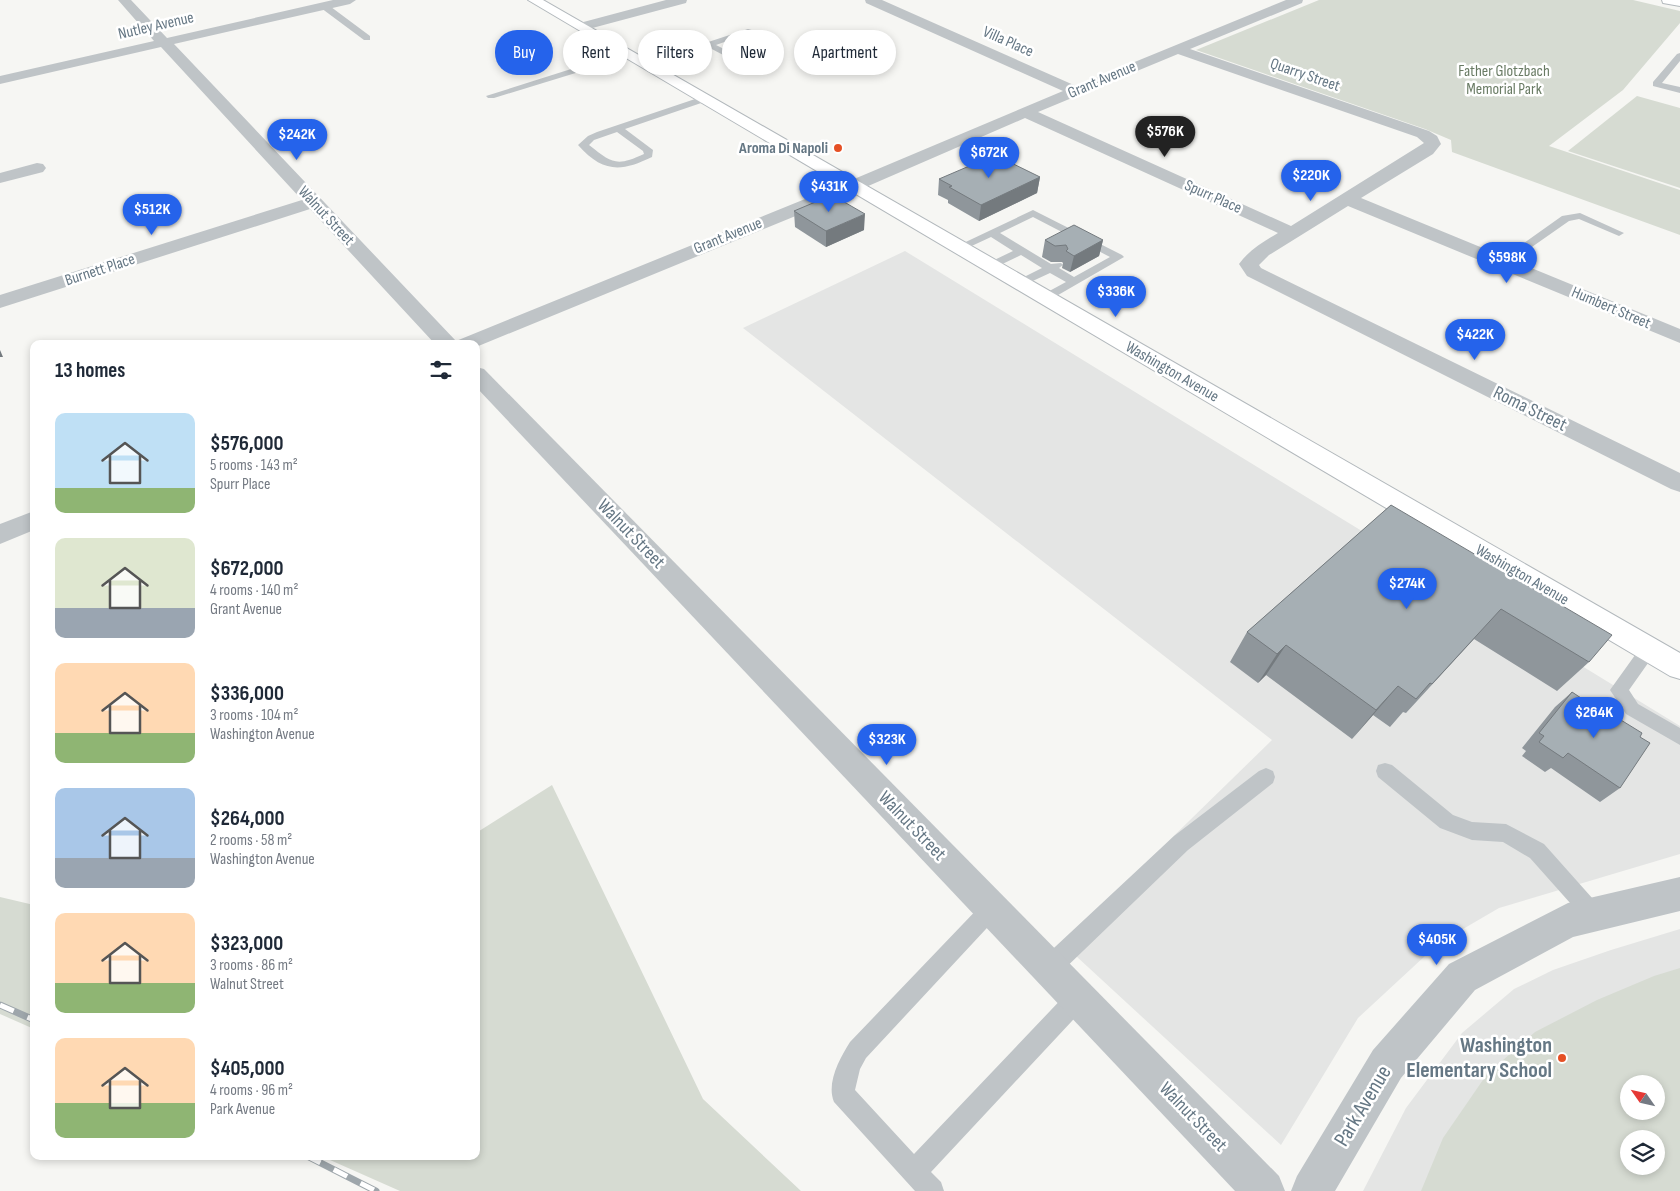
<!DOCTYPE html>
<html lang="en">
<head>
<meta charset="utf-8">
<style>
	:root { --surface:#fff; --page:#f2f2f3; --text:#1f2937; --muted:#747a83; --accent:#2563eb }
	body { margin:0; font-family:"Sofia Sans Condensed",sans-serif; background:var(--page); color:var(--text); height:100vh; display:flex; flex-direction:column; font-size:19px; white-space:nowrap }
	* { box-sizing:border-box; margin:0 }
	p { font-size:16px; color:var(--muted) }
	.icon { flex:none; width:28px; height:28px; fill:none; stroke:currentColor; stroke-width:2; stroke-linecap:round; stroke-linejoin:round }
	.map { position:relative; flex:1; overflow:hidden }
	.drawer { position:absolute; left:30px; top:340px; width:450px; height:820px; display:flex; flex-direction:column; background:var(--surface); border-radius:10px; box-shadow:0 2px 8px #0003 }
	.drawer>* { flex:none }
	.top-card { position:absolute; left:495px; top:30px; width:475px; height:45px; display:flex; gap:10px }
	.needle { width:32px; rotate:304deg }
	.buttons { position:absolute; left:1620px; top:1075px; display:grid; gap:10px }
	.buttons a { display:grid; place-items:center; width:45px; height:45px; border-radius:50%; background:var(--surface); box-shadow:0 2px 8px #0003; font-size:25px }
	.price { position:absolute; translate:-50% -42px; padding:0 11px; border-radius:18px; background:var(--accent); color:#fff; font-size:16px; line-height:32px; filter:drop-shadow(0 1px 2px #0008) }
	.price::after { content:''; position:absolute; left:50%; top:30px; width:15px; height:11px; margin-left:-8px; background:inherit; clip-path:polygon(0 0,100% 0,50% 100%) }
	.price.active { background:#222; color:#fff }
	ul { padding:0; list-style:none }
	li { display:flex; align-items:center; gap:15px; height:125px; padding:0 25px }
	li span { display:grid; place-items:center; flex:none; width:140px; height:100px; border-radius:10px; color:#555 }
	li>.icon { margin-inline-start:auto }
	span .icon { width:60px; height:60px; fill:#fffc; stroke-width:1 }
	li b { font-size:21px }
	h2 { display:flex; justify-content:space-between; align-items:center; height:60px; padding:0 25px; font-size:21px }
	.tag { padding:0 18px; border-radius:22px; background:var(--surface); box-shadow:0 2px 8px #0003; font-size:18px; line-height:45px }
	.tag.active { background:var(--accent); color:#fff }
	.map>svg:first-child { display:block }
</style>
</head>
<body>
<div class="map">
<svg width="1680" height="1191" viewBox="0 0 1680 1191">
	<rect width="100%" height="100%" fill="#f6f6f3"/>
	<g fill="#e4e5e4" fill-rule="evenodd">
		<path d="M 905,251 L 1680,726 L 1680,854 L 1499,908 L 1439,943 L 1358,1018 L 1281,1145 L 1063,944 L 1272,740 L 743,328 Z"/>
		<path d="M 1680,929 L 1680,1191 L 1363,1191 L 1406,1108 L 1462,1033 L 1514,989 L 1553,970 L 1611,950 ZM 1629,1084 L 1656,1084 L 1656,1111 L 1629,1111 ZM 1629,1139 L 1656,1139 L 1656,1166 L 1629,1166 Z"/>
	</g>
	<g fill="#d6dbd2" fill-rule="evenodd">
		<path d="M 1319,0 L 1633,0 L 1680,11 L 1680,23 L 1623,90 L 1549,146 L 1680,190 L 1680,235 L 1452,152 L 1451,140 L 1425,129 L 1196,50 Z"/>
		<path d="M 1637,96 L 1680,108 L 1680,188 L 1568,151 Z"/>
		<path d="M 552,785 L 703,1099 L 801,1191 L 400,1191 L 321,1156 L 476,1156 L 476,833 Z"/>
		<path d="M 0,897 L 34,905 L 34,1029 L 0,1014 Z"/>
		<path d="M 1680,968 L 1680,1191 L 1421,1191 L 1443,1138 L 1487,1074 L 1535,1032 L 1597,1000 L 1654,976 ZM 1629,1084 L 1656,1084 L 1656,1111 L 1629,1111 ZM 1629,1139 L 1656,1139 L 1656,1166 L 1629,1166 Z"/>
	</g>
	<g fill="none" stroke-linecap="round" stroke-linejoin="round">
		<g stroke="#b2b8bc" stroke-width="2">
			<g id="secondary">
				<path d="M 528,0 L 543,0 L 1680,653 L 1680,679 L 1670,676 Z"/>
				<path d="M 1662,0 L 1680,0 L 1680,6 L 1663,3 Z"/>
			</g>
		</g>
		<g fill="#bfc4c7" fill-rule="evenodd">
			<path d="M 321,4 L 327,4 L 370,36 L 370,40 L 364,40 L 321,8 Z"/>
			<path d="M 748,29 L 755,31 L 716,45 L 752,63 L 752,67 L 746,67 L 708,47 L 648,66 L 641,64 Z"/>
			<path d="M 628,51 L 632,54 L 631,56 L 494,98 L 488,98 L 486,96 Z"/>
			<path d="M 1680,53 L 1680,61 L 1662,83 L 1680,87 L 1680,93 L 1653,86 L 1653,82 L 1677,54 Z"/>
			<path d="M 704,96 L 707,97 L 707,101 L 625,129 L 653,150 L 652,157 C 621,172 603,173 578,145 L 588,136 L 597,132 ZM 617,132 L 643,151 L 644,154 C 616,167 612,163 589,145 L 594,140 Z"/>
			<path d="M 1033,210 L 1122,255 L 1124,257 L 1046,302 L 1042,301 L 1040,298 L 1042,295 L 1066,282 L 1050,273 L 1024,285 L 1016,285 L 1014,283 L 1016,281 L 1042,268 L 1021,255 L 994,268 L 986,268 L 984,266 L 986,264 L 1013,251 L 991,237 L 963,250 L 955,250 L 953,248 ZM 1033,217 L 1110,257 L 1074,277 L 1059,268 L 1063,265 L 1061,263 L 1051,264 L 1000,233 Z"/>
			<path d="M 1580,213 L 1624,233 L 1619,236 L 1579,219 L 1569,221 L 1506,265 L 1502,266 L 1496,263 L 1562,216 Z"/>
			<path d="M 1649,642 L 1655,644 L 1658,649 L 1629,690 L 1638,704 L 1680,728 L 1680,745 L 1626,714 L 1610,690 L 1643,644 Z"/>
			<path d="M 1385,763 L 1392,765 L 1453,815 L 1472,822 L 1506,824 L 1544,844 L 1601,908 L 1604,915 L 1601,922 L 1594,925 L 1587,922 L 1530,858 L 1503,842 L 1472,840 L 1440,828 L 1378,777 L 1376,771 L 1378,765 Z"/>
			<path d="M 1266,768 L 1273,771 L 1275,777 L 1273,783 L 1188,850 L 1057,976 L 1049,979 L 1041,976 L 1038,968 L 1041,960 L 1174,836 L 1259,771 Z"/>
			<path d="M 992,898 L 999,901 L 1002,908 L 999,915 L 866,1058 L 860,1069 L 855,1090 L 914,1154 L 1070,990 L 1078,987 L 1086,990 L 1089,998 L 1086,1006 L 931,1172 L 941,1182 L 944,1191 L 915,1191 L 834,1102 C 826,1083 840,1058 850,1042 L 985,901 Z"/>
		</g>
		<g fill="#bfc4c7" fill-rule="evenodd">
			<path d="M 118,0 L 131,0 L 167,38 L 333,0 L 356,0 L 350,4 L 174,44 L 456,341 L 847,182 L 1063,91 L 866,3 L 865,0 L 882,0 L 1076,86 L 1286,0 L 1303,0 L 1302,3 L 1190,49 L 1429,131 L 1437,136 L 1441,144 L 1433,154 L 1361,198 L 1680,329 L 1680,343 L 1348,206 L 1269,255 L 1259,265 L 1261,268 L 1680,473 L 1680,492 L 1671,489 L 1247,276 L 1239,264 C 1249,250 1263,242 1278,233 L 1025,118 L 859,190 L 476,347 L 476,344 L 435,344 L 310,209 L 0,308 L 0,295 L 302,200 L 161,47 L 0,84 L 0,76 L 154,41 ZM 1178,54 L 1417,137 L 1424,143 L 1291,226 L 1038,112 Z"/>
			<path d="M 666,0 L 687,0 L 686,3 L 581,31 L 574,27 L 576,24 Z"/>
			<path d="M 37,163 L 43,164 L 46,168 L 43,172 L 0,183 L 0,173 Z"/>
			<path d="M 476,367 L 484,369 L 1279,1176 L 1285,1191 L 1235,1191 L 476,387 Z"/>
			<path d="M 34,511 L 34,530 L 0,544 L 0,524 Z"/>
		</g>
		<path fill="#bfc4c7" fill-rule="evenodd" d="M 1680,877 L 1680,911 L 1573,937 L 1475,990 L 1401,1078 L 1335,1191 L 1291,1191 L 1297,1176 L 1373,1050 L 1449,964 L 1568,903 Z"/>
		<use href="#secondary" fill="#fff" fill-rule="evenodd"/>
		<g stroke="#9ea6ab" stroke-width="7">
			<g id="rail">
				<path d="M 0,1005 L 34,1020"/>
				<path d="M 307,1156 L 376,1191"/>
			</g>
		</g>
		<use href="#rail" stroke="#fff" stroke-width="5" stroke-dasharray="15" stroke-linecap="butt"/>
	</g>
	<g fill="#8f969b">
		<path d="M 1040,177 L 1037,193 L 979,221 L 948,203 L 948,200 L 938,195 L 939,179 Z"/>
		<path d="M 794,211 L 864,230 L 826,247 L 795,227 Z"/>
		<path d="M 1045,240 L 1103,240 L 1099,256 L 1070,272 L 1062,268 L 1063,263 L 1062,262 L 1051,262 L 1042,257 Z"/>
		<path d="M 1391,505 L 1589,662 L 1557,691 L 1474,639 L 1406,713 L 1403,712 L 1390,727 L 1373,715 L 1352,739 L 1266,675 L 1258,683 L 1230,662 L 1247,632 Z"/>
		<path d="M 1572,692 L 1613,720 L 1616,717 L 1620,788 L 1600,802 L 1551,768 L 1545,772 L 1522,756 L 1526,751 L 1522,748 L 1555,707 Z"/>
	</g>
	<g fill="#747a7e">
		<path d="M 1040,177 L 1037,193 L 979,221 L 981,205 Z"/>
		<path d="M 865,214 L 864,230 L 826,247 L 826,231 Z"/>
		<path d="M 1103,240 L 1099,256 L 1070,272 L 1074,256 Z"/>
		<path d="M 0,350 L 3,357 L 0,357 Z"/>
		<path d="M 1286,645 L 1266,675 L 1258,683 L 1277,654 Z"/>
		<path d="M 1398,686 L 1373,715 L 1352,739 L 1376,710 Z"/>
	</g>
	<g fill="#a6afb4" stroke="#747a7e">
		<path d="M 995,155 L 1040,177 L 981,205 L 949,187 L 952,186 L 939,179 Z"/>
		<path d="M 832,195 L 865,214 L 826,231 L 794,211 Z"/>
		<path d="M 1074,225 L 1103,240 L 1074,256 L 1066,251 L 1068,249 L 1066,245 L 1055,246 L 1045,240 Z"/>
		<path d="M 1391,505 L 1612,635 L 1589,662 L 1501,609 L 1432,684 L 1430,683 L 1416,699 L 1398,686 L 1376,710 L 1286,645 L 1277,654 L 1247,632 Z"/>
		<path d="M 1572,692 L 1614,720 L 1616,717 L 1642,733 L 1640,737 L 1650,743 L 1620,788 L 1568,753 L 1563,758 L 1539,742 L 1544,736 L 1539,733 Z"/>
	</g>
	<g fill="#e55025" stroke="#fff" stroke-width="2">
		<circle cx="838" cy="148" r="5"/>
		<circle cx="1562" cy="1058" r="5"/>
	</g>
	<g text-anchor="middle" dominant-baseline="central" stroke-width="5" stroke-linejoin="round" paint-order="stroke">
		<g font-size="16" fill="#657784" stroke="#fff">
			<text transform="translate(156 26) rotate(-13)">Nutley Avenue</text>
			<text transform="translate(1008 42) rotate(24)">Villa Place</text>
			<text transform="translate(1305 75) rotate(19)">Quarry Street</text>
			<text transform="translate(1102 80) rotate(-23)">Grant Avenue</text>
			<text transform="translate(1213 197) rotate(24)">Spurr Place</text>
			<text transform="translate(326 216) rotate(47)">Walnut Street</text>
			<text transform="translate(728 236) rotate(-22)">Grant Avenue</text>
			<text transform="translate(100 270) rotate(-18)">Burnett Place</text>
			<text transform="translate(1611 308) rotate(23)">Humbert Street</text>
			<text transform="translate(1172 372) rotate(30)">Washington Avenue</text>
			<text transform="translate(1522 575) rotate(30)">Washington Avenue</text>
		</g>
		<g font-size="16" fill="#697b64" stroke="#fff">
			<text x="1504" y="71">Father Glotzbach<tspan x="1504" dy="18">Memorial Park</tspan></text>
		</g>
		<g font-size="16" font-weight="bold" fill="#657784" stroke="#fff" text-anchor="end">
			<text x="828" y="148">Aroma Di Napoli</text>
		</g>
		<g font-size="19" fill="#657784" stroke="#fff">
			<text transform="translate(1530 409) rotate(26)">Roma Street</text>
			<text transform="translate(631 534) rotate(46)">Walnut Street</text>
			<text transform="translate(912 826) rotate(46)">Walnut Street</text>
			<text transform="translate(1193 1117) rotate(46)">Walnut Street</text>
		</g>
		<g font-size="22" font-weight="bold" fill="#657784" stroke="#fff" text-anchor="end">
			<text x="1552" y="1045">Washington<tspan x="1552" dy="25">Elementary School</tspan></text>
		</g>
		<g font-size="22" fill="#657784" stroke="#fff">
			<text transform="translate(1363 1106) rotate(-59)">Park Avenue</text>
		</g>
	</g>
</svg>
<div class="buttons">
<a><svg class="needle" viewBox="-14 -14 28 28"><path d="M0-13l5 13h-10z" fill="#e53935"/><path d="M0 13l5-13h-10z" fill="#747a83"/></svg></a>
<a><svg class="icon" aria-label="layers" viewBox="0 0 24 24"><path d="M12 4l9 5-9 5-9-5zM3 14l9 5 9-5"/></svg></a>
</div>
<b class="price active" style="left:1165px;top:158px">$576K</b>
<b class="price" style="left:297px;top:161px">$242K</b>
<b class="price" style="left:989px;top:179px">$672K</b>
<b class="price" style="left:1311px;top:202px">$220K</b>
<b class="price" style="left:829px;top:213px">$431K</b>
<b class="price" style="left:152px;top:236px">$512K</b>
<b class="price" style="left:1507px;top:284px">$598K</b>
<b class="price" style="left:1116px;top:318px">$336K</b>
<b class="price" style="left:1475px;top:361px">$422K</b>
<b class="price" style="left:1407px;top:610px">$274K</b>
<b class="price" style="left:1594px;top:739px">$264K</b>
<b class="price" style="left:887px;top:766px">$323K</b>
<b class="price" style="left:1437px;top:966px">$405K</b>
<div class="top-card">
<a class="tag active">Buy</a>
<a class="tag">Rent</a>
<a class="tag">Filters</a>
<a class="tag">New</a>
<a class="tag">Apartment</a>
</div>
<section class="drawer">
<h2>13 homes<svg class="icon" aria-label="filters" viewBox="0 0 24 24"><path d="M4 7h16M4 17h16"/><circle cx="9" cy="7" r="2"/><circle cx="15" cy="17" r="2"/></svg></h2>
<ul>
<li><span style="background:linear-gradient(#bfe0f5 75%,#8fb573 0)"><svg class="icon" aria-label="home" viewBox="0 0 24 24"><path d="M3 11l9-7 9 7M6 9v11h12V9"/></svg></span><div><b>$576,000</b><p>5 rooms · 143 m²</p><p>Spurr Place</p></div></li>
<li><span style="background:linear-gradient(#dfe7d0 70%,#9aa5b1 0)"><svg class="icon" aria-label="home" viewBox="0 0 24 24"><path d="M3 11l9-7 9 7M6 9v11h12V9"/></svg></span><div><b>$672,000</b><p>4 rooms · 140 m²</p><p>Grant Avenue</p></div></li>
<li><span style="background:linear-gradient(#ffd9b3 70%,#8fb573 0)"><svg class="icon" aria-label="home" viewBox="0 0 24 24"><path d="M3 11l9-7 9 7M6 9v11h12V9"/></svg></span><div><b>$336,000</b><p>3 rooms · 104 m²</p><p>Washington Avenue</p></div></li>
<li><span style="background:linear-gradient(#a9c7e8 70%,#9aa5b1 0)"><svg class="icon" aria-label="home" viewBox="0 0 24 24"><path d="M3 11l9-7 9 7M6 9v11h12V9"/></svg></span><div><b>$264,000</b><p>2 rooms · 58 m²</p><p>Washington Avenue</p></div></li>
<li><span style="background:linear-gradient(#ffd9b3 70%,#8fb573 0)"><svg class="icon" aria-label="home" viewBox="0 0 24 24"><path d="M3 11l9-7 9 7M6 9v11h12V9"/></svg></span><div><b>$323,000</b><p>3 rooms · 86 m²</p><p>Walnut Street</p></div></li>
<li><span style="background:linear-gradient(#ffd9b3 65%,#8fb573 0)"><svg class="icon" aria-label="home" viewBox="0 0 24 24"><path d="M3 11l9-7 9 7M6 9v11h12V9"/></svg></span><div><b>$405,000</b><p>4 rooms · 96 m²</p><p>Park Avenue</p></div></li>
</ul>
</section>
</div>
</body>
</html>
